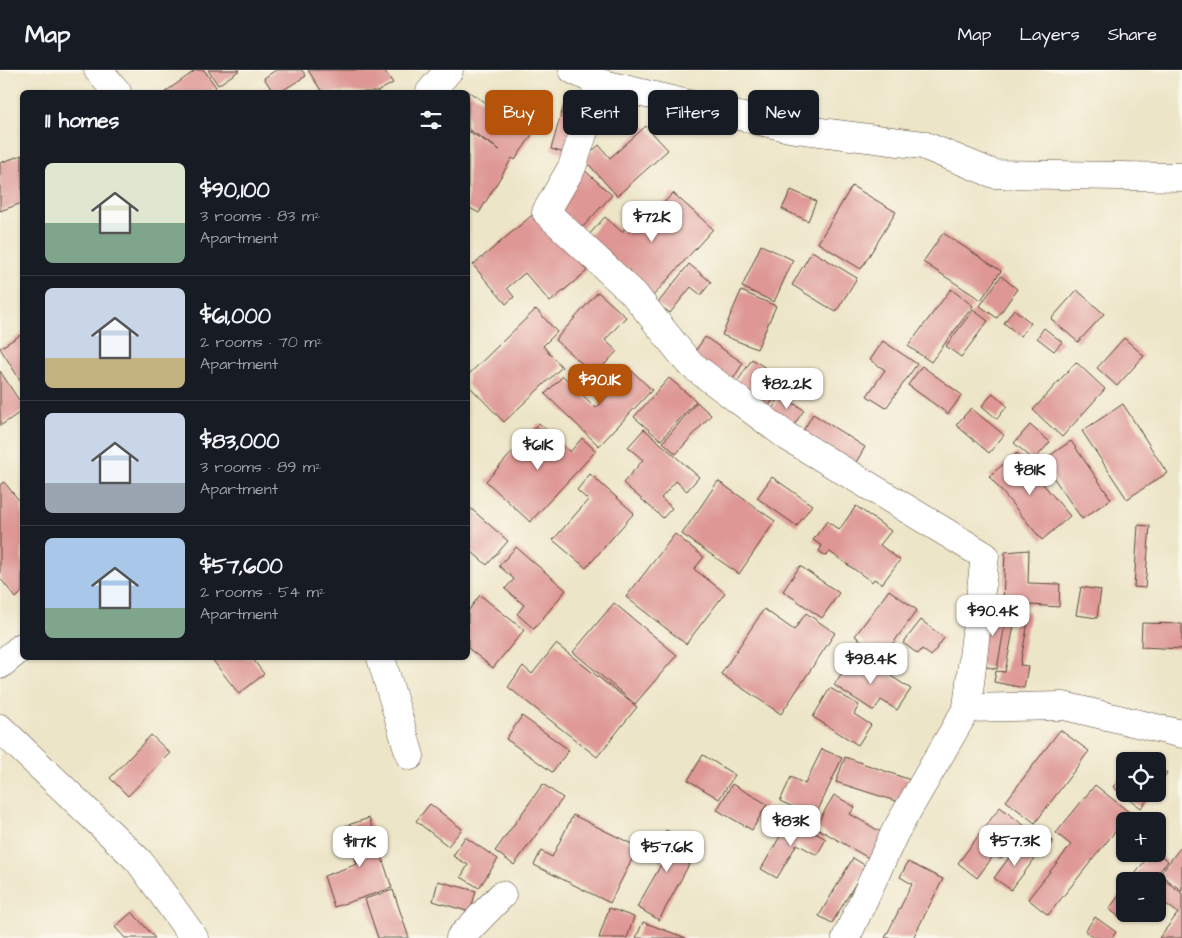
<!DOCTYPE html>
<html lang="en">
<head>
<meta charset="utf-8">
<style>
	:root { --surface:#171b24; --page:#242831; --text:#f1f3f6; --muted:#9ea1a6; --line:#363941; --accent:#b45309 }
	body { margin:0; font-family:"Architects Daughter",sans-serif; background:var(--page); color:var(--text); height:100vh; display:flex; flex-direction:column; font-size:19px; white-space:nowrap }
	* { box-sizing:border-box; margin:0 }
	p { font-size:16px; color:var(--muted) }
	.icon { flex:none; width:28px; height:28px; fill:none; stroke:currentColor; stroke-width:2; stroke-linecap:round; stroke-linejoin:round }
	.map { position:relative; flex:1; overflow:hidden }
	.details { position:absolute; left:20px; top:20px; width:450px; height:570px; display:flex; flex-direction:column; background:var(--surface); border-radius:8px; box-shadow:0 1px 4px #0004 }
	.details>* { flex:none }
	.top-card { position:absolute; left:485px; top:20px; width:475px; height:45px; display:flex; gap:10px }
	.controls { position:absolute; left:1116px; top:682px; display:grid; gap:10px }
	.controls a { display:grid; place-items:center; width:50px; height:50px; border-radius:8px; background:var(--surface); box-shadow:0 1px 4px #0004; font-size:25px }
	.price { position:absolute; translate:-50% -42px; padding:0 11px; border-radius:10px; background:#fff; color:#222; font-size:16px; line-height:32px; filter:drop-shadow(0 1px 2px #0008) }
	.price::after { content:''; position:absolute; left:50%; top:30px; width:15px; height:11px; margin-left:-8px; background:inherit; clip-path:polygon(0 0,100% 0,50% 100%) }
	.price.active { background:var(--accent); color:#fff }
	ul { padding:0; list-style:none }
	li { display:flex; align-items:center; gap:15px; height:125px; padding:0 25px }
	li+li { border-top:1px solid var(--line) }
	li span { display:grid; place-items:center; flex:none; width:140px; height:100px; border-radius:8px; color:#555 }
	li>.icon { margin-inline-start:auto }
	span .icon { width:60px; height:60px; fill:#fffc; stroke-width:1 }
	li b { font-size:21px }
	h2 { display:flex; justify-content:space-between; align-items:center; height:60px; padding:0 25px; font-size:21px }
	.tag { padding:0 18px; border-radius:8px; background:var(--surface); box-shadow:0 1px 4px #0004; font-size:18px; line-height:45px }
	.tag.active { background:var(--accent); color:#fff }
	header { display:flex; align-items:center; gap:30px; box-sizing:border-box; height:70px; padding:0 25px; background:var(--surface); border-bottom:1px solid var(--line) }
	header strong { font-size:24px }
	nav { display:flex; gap:28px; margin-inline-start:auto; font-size:18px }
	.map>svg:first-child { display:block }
</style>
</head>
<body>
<header>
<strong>Map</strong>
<nav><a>Map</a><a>Layers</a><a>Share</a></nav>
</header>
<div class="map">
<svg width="1182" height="868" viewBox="0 0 1182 868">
	<rect width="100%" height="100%" fill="#fbf7ec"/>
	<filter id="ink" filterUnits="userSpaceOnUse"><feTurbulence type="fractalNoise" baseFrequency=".02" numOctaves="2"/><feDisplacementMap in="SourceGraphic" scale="10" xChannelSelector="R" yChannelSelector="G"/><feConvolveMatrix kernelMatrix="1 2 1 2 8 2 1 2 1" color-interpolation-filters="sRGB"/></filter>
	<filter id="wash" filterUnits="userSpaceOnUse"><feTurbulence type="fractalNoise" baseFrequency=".0096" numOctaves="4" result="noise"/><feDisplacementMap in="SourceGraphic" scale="20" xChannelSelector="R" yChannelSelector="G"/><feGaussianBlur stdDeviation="1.12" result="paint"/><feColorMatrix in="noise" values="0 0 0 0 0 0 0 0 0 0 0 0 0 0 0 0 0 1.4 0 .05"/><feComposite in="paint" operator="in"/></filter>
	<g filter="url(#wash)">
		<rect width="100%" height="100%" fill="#ede5c7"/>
		<g id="blocks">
			<g fill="#de9794">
				<path d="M 196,0 L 204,0 L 216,17 L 210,22 L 165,22 Z"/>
				<path d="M 208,0 L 240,0 L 218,15 Z"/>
				<path d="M 276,0 L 302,0 L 306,6 L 280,22 L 273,22 L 264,8 Z"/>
				<path d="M 308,0 L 384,0 L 393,13 L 377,22 L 322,22 Z"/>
				<path d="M 466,20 L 533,63 L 515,90 L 512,88 L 479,143 L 468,137 L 468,61 L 500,80 L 468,59 L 468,22 L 464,22 Z"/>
				<path d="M 564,34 L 588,41 L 575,86 L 551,79 Z"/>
				<path d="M 646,56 L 668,80 L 617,126 L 584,89 L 599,75 L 610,88 Z"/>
				<path d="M 22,85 L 22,133 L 0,141 L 0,93 Z"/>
				<path d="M 582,98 L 612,125 L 581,159 L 555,136 Z"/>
				<path d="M 852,116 L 896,142 L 861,199 L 818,173 Z"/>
				<path d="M 791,120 L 816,131 L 808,151 L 782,139 Z"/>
				<path d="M 673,123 L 713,159 L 652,227 L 586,168 L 605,147 L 622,162 L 640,141 L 649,149 Z"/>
				<path d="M 537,141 L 587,201 L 550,232 L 525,203 L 507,218 L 514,227 L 506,234 L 473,195 Z"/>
				<path d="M 943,163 L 1001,201 L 981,230 L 923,192 Z"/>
				<path d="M 761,175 L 793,190 L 774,232 L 742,217 Z"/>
				<path d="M 812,181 L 857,208 L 836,242 L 792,215 Z"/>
				<path d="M 689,194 L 711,212 L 701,225 L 691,217 L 670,243 L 657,234 Z"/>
				<path d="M 1001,206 L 1017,219 L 997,248 L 980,236 Z"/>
				<path d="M 951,219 L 973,236 L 931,292 L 908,276 Z"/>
				<path d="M 1077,220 L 1104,244 L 1078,272 L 1051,249 Z"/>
				<path d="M 741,221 L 776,236 L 757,279 L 722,265 Z"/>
				<path d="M 598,222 L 626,247 L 605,270 L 617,281 L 595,305 L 555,270 Z"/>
				<path d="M 536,239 L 557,262 L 543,276 L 562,297 L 504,352 L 468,315 L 468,305 Z"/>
				<path d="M 1014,239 L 1031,253 L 1020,266 L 1004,253 Z"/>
				<path d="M 973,240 L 988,251 L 961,287 L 946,276 Z"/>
				<path d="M 1044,258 L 1062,272 L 1054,281 L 1037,268 Z"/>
				<path d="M 22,264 L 22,313 L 0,278 Z"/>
				<path d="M 705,267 L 743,293 L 731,312 L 692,286 Z"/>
				<path d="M 1124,268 L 1144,286 L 1117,316 L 1097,298 Z"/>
				<path d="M 883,271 L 917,294 L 886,338 L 867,326 L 885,300 L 870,290 Z"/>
				<path d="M 752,289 L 773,303 L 766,314 L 778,322 L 767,339 L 734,317 Z"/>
				<path d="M 1076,292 L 1105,319 L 1062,367 L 1033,340 Z"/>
				<path d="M 922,296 L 962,325 L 948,344 L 908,315 Z"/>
				<path d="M 0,301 L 22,335 L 22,341 L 0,356 Z"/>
				<path d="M 632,301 L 652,320 L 599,376 L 545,324 L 563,306 L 596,338 Z"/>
				<path d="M 669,308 L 696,331 L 661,370 L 634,347 Z"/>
				<path d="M 993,323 L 1007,336 L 997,349 L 982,336 Z"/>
				<path d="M 781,325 L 804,340 L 794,355 L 771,341 Z"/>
				<path d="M 697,332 L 711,345 L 676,384 L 663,372 Z"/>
				<path d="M 1123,334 L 1167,403 L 1127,429 L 1082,361 Z"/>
				<path d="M 971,338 L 1004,365 L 989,383 L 956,355 Z"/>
				<path d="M 813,344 L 865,377 L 855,394 L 803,361 Z"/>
				<path d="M 539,353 L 570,382 L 582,368 L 596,381 L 530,452 L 486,411 Z"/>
				<path d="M 1030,355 L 1050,372 L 1034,390 L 1014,373 Z"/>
				<path d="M 644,359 L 699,407 L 687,421 L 676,411 L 661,428 L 672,438 L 663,448 L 623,413 L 643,390 L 628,377 Z"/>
				<path d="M 1071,371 L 1111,429 L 1082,449 L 1042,391 Z"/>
				<path d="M 1017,383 L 1070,446 L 1042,470 L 989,406 Z"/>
				<path d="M 590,404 L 634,443 L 586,498 L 553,470 L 588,430 L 577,420 Z"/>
				<path d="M 772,407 L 812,435 L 797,456 L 757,428 Z"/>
				<path d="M 718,411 L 775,451 L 739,504 L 682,464 Z"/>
				<path d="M 4,412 L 22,434 L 22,522 L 16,528 L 0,508 L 0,415 Z"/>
				<path d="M 468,436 L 508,471 L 487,495 L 472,482 L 468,488 Z"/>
				<path d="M 856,436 L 891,461 L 880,475 L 900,490 L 882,514 L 874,509 L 872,512 L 830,482 L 826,486 L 819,481 L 822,476 L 813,470 L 827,451 L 839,460 Z"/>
				<path d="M 1138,455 L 1150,456 L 1145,518 L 1134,517 Z"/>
				<path d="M 675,464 L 704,487 L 694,499 L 725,523 L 686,574 L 626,527 Z"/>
				<path d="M 516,477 L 566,520 L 534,559 L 517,544 L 524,535 L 505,519 L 514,509 L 499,496 Z"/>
				<path d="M 1029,480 L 1028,513 L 1060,514 L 1059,537 L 1003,533 L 1005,482 Z"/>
				<path d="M 800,496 L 839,523 L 822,548 L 783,521 Z"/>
				<path d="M 1081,517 L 1101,520 L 1097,548 L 1076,545 Z"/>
				<path d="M 889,520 L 917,540 L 881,590 L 864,578 L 866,574 L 855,566 Z"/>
				<path d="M 480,525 L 524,560 L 493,598 L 468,578 L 468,541 Z"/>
				<path d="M 614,533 L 677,585 L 635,634 L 573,582 Z"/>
				<path d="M 990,534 L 1008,537 L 997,599 L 978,595 Z"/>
				<path d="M 764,539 L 794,560 L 806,543 L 835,563 L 781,644 L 721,604 Z"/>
				<path d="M 1017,540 L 1030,542 L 1020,595 L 1028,596 L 1024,618 L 994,612 L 996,601 L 1005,602 Z"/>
				<path d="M 921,550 L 944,568 L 931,586 L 922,579 L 918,584 L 903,573 Z"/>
				<path d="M 1142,553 L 1182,554 L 1182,579 L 1141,577 Z"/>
				<path d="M 556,574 L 637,637 L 597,687 L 508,617 L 523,596 L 532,604 Z"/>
				<path d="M 855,583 L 911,619 L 897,640 L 881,630 L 874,641 L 834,615 Z"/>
				<path d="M 211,588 L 252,588 L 264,604 L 239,624 Z"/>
				<path d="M 830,618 L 859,635 L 854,644 L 871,655 L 858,675 L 813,647 Z"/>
				<path d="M 522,646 L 569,680 L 552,702 L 506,669 Z"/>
				<path d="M 1060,660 L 1089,681 L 1035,753 L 1006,731 Z"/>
				<path d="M 151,665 L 170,683 L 128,726 L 110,708 Z"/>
				<path d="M 822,679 L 842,688 L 815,747 L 780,731 L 791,707 L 805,714 Z"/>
				<path d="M 1138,683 L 1150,691 L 1132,691 Z"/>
				<path d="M 703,685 L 735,705 L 719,729 L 688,710 Z"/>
				<path d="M 845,687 L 919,713 L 908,735 L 836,712 Z"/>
				<path d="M 1158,697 L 1167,703 L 1158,716 Z"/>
				<path d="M 1125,701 L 1125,724 L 1152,724 L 1141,738 L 1113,717 Z"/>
				<path d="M 543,714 L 563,728 L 514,795 L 495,781 Z"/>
				<path d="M 732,714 L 767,734 L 752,760 L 717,740 Z"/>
				<path d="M 1095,715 L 1130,743 L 1048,845 L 1028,829 L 1071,775 L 1056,763 Z"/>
				<path d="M 834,725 L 855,737 L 850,744 L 886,765 L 872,790 L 815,757 Z"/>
				<path d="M 430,734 L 462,759 L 448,776 L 416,751 Z"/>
				<path d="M 1000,737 L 1026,757 L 1001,789 L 995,784 L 977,808 L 958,793 Z"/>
				<path d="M 573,745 L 638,777 L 610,833 L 534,795 L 541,781 L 552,787 Z"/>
				<path d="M 369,748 L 392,818 L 334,837 L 324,806 L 357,794 L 345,756 Z"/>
				<path d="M 790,749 L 826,769 L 817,785 L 797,774 L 777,808 L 761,799 Z"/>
				<path d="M 1034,756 L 1053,771 L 1041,787 L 1021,772 Z"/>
				<path d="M 666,760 L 698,778 L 659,850 L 637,837 L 662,793 L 652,786 Z"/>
				<path d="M 465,767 L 498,789 L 479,818 L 461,807 L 468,795 L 453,786 Z"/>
				<path d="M 1019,774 L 1036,787 L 1011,820 L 994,808 Z"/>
				<path d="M 1180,778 L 1182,780 L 1182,821 L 1160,804 Z"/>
				<path d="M 1150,784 L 1158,784 L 1168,791 L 1152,811 L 1130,811 Z"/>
				<path d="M 853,788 L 866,796 L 832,853 L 819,846 Z"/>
				<path d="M 908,792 L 943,809 L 913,868 L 885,868 L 912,814 L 900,807 Z"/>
				<path d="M 1160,807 L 1182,823 L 1182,868 L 1159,868 L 1178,843 L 1158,828 L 1158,811 Z"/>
				<path d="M 438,811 L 476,821 L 470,842 L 433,831 Z"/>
				<path d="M 1125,817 L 1125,844 L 1128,844 L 1123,850 L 1109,839 Z"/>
				<path d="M 393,820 L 409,868 L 378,868 L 365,829 Z"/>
				<path d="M 609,838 L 634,847 L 627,868 L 599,868 Z"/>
				<path d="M 132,842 L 155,868 L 125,868 L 115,857 Z"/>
				<path d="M 1095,847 L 1116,862 L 1112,868 L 1095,868 L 1085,861 Z"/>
				<path d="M 643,852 L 686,868 L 636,868 Z"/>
			</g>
		</g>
	</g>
	<g filter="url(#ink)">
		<use href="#blocks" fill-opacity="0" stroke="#564637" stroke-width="1"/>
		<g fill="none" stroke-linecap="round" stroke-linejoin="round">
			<g stroke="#564637" stroke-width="29">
				<g id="minor">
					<path d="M 98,0 L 117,22"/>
					<path d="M 573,0 L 600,13 L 789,58 L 923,75 L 994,104 L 1182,107"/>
					<path d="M 600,13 L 572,97 L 546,142 L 634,224 L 689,293 L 788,367 L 985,486 L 967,638 L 895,762 L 846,868"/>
					<path d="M 430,22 L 449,0"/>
					<path d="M 381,588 L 410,686"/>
					<path d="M 0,595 L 22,577"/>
					<path d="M 967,638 L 1064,636 L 1182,664"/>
					<path d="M 0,658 L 139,791 L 194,868"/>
					<path d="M 460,868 L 502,825"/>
				</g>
			</g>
			<use href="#minor" stroke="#fff" stroke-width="28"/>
		</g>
	</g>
</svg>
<div class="controls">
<a><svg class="icon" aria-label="locate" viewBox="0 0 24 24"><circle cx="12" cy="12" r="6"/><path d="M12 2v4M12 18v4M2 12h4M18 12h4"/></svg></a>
<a>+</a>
<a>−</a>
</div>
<b class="price" style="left:652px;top:173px">$72K</b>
<b class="price active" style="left:600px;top:336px">$90.1K</b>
<b class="price" style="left:787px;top:340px">$82.2K</b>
<b class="price" style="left:538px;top:401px">$61K</b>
<b class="price" style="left:1030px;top:426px">$81K</b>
<b class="price" style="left:993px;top:567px">$90.4K</b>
<b class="price" style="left:871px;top:615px">$98.4K</b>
<b class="price" style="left:791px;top:777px">$83K</b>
<b class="price" style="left:1015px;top:797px">$57.3K</b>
<b class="price" style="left:360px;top:798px">$117K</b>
<b class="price" style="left:667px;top:803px">$57.6K</b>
<div class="top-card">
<a class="tag active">Buy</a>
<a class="tag">Rent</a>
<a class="tag">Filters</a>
<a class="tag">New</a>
</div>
<section class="details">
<h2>11 homes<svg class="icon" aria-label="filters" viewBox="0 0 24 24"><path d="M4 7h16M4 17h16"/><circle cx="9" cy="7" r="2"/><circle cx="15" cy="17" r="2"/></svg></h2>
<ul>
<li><span style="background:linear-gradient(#dfe7d0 60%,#7fa58c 0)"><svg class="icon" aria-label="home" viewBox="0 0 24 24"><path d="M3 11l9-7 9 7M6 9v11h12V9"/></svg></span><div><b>$90,100</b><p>3 rooms · 83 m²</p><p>Apartment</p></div></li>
<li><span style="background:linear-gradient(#c9d6e8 70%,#c2b280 0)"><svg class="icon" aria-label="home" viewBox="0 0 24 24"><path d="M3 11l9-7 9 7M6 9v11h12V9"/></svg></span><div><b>$61,000</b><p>2 rooms · 70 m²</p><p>Apartment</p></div></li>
<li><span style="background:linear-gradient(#c9d6e8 70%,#9aa5b1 0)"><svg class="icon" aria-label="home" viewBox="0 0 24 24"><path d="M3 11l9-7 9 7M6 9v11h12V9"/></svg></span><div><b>$83,000</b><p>3 rooms · 89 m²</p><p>Apartment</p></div></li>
<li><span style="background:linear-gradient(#a9c7e8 70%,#7fa58c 0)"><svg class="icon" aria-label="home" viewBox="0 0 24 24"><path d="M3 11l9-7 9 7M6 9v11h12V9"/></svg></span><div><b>$57,600</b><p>2 rooms · 54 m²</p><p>Apartment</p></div></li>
</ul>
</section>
</div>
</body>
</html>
